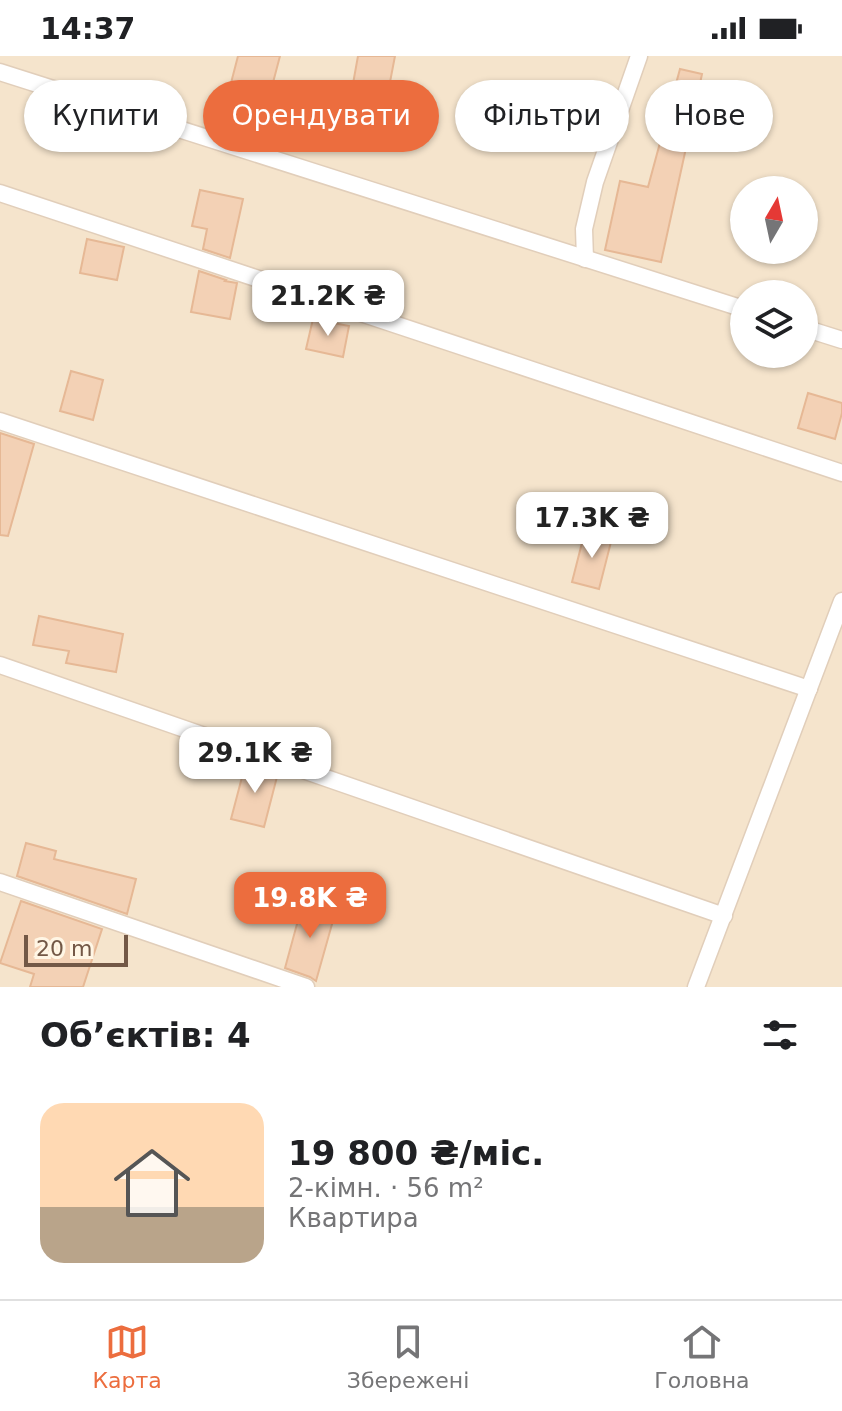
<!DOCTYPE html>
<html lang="uk">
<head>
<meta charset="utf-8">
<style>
	:root { --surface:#fff; --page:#f2f2f2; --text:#202124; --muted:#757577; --line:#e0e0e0; --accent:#ec6d3e }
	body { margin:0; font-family:"DejaVu Sans",sans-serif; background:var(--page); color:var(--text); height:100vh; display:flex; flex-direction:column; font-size:30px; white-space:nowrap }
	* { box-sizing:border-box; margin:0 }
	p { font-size:26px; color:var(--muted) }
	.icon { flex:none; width:44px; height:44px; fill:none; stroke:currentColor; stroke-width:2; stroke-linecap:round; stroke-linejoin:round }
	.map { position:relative; height:931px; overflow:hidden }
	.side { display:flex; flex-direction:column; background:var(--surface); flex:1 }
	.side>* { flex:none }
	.hud { position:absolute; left:24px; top:24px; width:794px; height:72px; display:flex; gap:16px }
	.needle { width:52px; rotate:9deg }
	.controls { position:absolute; left:730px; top:120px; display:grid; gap:16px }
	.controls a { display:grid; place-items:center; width:88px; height:88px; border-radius:50%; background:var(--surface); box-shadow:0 2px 6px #0004; font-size:40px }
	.scale { position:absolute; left:24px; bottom:20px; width:104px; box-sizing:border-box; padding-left:8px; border:4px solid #735846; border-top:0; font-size:22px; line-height:28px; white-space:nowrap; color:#735846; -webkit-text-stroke:6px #fff6e5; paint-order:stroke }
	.price { position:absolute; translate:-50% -68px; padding:0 18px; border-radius:16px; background:#fff; color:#222; font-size:26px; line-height:52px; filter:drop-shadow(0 2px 4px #0008) }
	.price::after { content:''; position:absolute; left:50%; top:48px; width:24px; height:18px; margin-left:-12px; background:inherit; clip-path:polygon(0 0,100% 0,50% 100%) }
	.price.on { background:var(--accent); color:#fff }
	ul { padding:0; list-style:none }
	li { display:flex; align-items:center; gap:24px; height:200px; padding:0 40px }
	li span { display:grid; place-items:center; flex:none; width:224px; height:160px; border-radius:24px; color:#555 }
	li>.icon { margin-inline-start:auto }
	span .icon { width:96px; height:96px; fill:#fffc; stroke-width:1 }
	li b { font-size:34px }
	h2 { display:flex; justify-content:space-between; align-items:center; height:96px; padding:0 40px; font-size:34px }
	.chip { padding:0 28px; border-radius:36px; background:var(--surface); box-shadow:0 2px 6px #0004; font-size:28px; line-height:72px }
	.chip.on { background:var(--accent); color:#fff }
	.status { display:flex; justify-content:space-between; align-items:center; height:56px; padding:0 40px; background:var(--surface); direction:ltr }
	.status svg { height:22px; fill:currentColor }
	.dock { display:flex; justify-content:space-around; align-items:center; height:112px; border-top:2px solid var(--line); background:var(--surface); font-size:22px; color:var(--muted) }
	.dock a { display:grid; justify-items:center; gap:4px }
	.dock .on { color:var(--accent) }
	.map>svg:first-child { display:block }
</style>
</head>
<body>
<div class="status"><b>14:37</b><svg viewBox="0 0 49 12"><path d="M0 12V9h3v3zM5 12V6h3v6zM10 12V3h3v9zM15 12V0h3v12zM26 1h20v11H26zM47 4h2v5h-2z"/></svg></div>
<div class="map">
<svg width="842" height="931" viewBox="0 0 842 931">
	<rect width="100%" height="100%" fill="#fdf2de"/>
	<path fill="#f5e4cc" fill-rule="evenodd" d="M 0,0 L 842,0 L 842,931 L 0,931 ZM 744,134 L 804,134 L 804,194 L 744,194 ZM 744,238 L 804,238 L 804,298 L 744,298 Z"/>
	<g fill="#f3d1b5" stroke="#e6b895" stroke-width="2">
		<path d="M 238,0 L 280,0 L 270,38 L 231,27 Z"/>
		<path d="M 358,0 L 395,0 L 380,78 L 345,72 Z"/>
		<path d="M 680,13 L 702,18 L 698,37 L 710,40 L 695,94 L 686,92 L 661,206 L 605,194 L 620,125 L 648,131 Z"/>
		<path d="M 200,134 L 243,143 L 230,202 L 203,193 L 207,173 L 192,170 Z"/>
		<path d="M 87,183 L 124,191 L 117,224 L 80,217 Z"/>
		<path d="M 199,215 L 226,224 L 225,225 L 237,227 L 230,263 L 191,256 Z"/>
		<path d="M 313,263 L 349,270 L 343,301 L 306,293 Z"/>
		<path d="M 71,315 L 103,324 L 93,364 L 60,355 Z"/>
		<path d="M 808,337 L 842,347 L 842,357 L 835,383 L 798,372 Z"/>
		<path d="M 0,377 L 34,388 L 8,480 L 0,479 Z"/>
		<path d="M 585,475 L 612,482 L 599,533 L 572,526 Z"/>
		<path d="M 39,560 L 123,578 L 116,616 L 66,607 L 69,595 L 33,589 Z"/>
		<path d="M 246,706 L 278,717 L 264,771 L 231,763 Z"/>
		<path d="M 26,787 L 56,795 L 54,803 L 136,823 L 127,858 L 17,820 Z"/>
		<path d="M 21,845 L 102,873 L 83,931 L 30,931 L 34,918 L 0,907 Z"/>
		<path d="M 303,846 L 336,854 L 316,925 L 310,921 L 285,912 Z"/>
	</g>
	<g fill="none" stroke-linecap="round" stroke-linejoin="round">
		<g stroke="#e1ceba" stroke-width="19">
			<g id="service">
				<path d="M 0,16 L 744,253"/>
				<path d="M 0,137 L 842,417"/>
				<path d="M 585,203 L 584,173 L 595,126 L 639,0"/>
				<path d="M 804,272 L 842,284"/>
				<path d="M 0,365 L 809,633"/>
				<path d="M 0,609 L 724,860"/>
				<path d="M 0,826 L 306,931"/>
				<path d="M 696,931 L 842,545"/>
			</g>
		</g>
		<use href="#service" stroke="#fff" stroke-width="16"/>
	</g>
</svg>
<div class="controls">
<a><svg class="needle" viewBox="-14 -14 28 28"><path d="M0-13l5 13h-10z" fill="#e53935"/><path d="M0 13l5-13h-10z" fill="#757577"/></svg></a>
<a><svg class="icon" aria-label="layers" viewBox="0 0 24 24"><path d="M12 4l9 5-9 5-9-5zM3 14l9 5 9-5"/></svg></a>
</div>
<div class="scale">20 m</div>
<b class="price" style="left:328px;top:282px">21.2K ₴</b>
<b class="price" style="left:592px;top:504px">17.3K ₴</b>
<b class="price" style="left:255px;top:739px">29.1K ₴</b>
<b class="price on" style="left:310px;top:884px">19.8K ₴</b>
<div class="hud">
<a class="chip">Купити</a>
<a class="chip on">Орендувати</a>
<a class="chip">Фільтри</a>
<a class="chip">Нове</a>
</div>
</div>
<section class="side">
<h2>Об’єктів: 4<svg class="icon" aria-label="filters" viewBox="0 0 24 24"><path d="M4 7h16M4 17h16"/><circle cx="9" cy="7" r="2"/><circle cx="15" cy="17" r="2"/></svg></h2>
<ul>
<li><span style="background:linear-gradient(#ffd9b3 65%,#b9a48a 0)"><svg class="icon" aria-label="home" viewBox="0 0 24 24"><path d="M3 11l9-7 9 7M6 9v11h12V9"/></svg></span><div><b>19 800 ₴/міс.</b><p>2-кімн. · 56 m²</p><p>Квартира</p></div></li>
</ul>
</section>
<nav class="dock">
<a class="on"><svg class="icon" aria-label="map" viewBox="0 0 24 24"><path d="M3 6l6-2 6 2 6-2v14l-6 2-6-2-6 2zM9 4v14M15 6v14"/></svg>Карта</a>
<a><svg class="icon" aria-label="saved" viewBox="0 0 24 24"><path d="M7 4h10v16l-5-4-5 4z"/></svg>Збережені</a>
<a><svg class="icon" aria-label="home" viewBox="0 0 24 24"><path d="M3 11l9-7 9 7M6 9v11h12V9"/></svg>Головна</a>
</nav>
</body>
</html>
